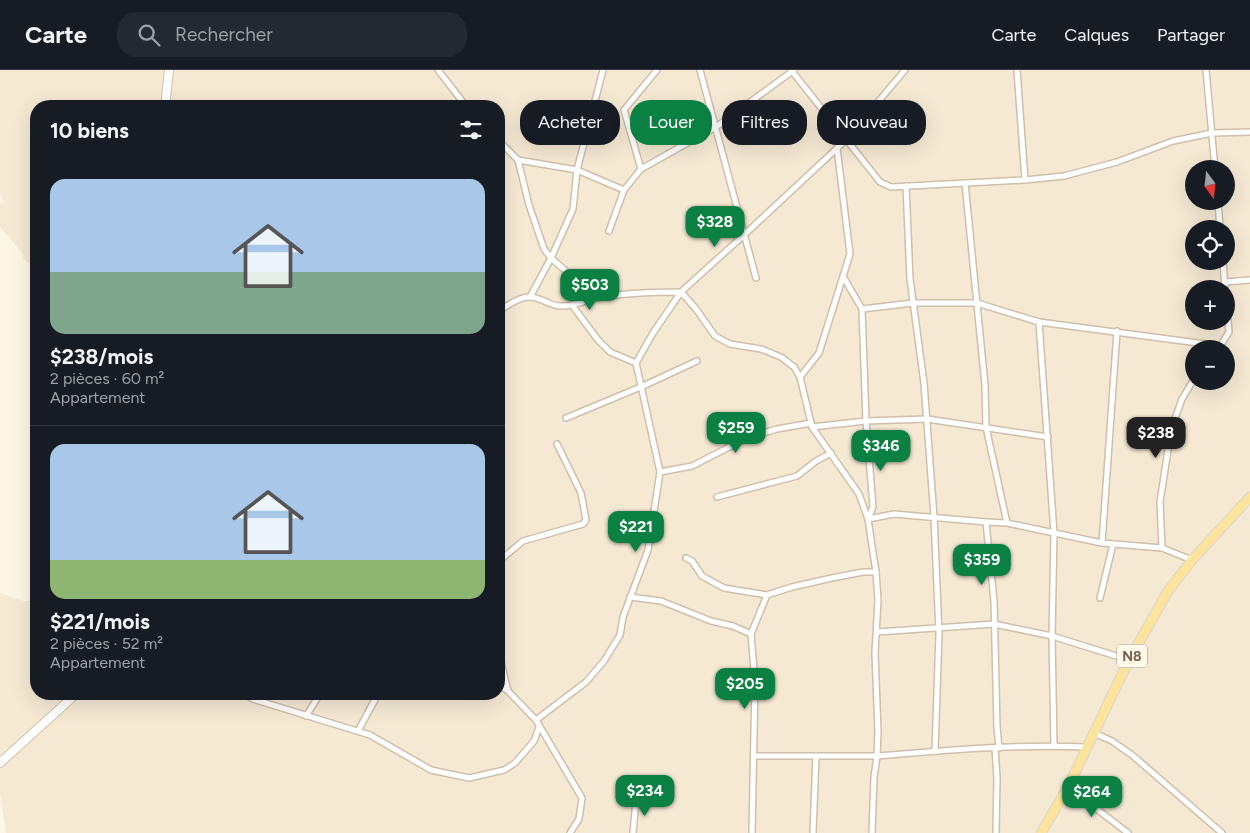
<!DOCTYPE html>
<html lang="fr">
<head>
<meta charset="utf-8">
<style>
	:root { --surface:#171b24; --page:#242831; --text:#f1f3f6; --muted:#9ea1a6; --line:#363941; --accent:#0b8043 }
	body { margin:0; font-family:Figtree,sans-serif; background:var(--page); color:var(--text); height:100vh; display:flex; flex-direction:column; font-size:19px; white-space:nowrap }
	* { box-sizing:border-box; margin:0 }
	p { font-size:16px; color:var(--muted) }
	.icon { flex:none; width:28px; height:28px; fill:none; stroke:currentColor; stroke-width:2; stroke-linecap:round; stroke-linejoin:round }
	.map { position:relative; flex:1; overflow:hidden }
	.panel { position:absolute; left:30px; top:30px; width:475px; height:600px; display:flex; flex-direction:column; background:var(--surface); border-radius:20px; box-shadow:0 5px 20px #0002 }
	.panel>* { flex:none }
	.top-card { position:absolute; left:520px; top:30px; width:475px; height:45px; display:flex; gap:10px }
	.needle { width:32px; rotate:165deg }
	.fabs { position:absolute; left:1185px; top:90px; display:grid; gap:10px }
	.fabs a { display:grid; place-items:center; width:50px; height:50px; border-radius:50%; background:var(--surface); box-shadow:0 5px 20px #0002; font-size:25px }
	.price { position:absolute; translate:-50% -42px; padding:0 11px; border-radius:10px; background:var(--accent); color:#fff; font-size:16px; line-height:32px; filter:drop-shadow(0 1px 2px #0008) }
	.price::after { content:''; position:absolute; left:50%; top:30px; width:15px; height:11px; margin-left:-8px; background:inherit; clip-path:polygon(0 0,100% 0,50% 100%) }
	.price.current { background:#222; color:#fff }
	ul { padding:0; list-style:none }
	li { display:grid; align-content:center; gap:10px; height:265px; padding:0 20px }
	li+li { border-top:1px solid var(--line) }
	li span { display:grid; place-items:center; height:155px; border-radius:15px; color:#555 }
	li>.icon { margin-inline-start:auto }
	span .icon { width:90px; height:90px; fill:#fffc; stroke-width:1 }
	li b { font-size:21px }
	h2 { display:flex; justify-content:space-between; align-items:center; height:60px; padding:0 20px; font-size:21px }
	.pill { padding:0 18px; border-radius:20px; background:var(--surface); box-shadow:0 5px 20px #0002; font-size:18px; line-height:45px }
	.pill.current { background:var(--accent); color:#fff }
	header { display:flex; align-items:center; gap:30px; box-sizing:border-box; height:70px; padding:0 25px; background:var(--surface); border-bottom:1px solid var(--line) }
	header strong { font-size:24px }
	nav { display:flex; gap:28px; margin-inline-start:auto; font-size:18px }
	.search { width:350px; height:45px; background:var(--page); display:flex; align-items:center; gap:12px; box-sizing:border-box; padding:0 18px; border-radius:20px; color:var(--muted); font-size:19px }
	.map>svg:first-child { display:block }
</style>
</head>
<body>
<header>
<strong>Carte</strong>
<div class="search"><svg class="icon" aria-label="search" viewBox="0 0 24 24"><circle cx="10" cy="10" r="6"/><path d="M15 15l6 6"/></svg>Rechercher</div>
<nav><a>Carte</a><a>Calques</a><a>Partager</a></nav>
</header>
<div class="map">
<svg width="1250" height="763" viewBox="0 0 1250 763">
	<rect width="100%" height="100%" fill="#fdf6e5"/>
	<path fill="#f5e9d4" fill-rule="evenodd" d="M 0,0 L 1250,0 L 1250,763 L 6,763 L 0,723 L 0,523 L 24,531 L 36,531 L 36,624 L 499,624 L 499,36 L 36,36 L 36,200 L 24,189 L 22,183 L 0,157 L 0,134 L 4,132 L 0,122 ZM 1194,99 L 1226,99 L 1226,131 L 1194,131 ZM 1194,159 L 1226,159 L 1226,191 L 1194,191 ZM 1194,219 L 1226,219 L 1226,251 L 1194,251 ZM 1194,279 L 1226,279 L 1226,311 L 1194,311 Z"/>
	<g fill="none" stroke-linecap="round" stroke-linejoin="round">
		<g stroke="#cfbfab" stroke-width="8">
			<g id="street">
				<path d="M 438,0 L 466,36"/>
				<path d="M 700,0 L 756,208"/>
				<path d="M 791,0 L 880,112 L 891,117 L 1025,110 L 1064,106 L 1117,92 L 1173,71 L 1212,63 L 1250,62"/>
				<path d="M 1017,0 L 1025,110"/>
				<path d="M 1206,0 L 1215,99"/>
				<path d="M 499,71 L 518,90 L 529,135 L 544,179 L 551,188 L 597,228"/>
				<path d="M 518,90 L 577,100 L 624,120"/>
				<path d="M 641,99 L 624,40 L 657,0"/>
				<path d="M 965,113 L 985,315 L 986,357 L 1007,453"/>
				<path d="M 906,116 L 910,209 L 924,313 L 934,447 L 939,563 L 935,681"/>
				<path d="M 1218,131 L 1220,159"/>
				<path d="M 609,161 L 624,120 L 641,99 L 716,57 L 794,0"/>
				<path d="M 1223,191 L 1225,219"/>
				<path d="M 844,208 L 862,239 L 866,351 L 873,437 L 868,449"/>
				<path d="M 1225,212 L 1250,210"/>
				<path d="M 530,227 L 551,188 L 573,139 L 577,100 L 603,0"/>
				<path d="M 572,235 L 598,270 L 610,282 L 636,293"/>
				<path d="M 862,239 L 913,233 L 977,233 L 1039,252 L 1221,276"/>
				<path d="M 499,241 C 506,236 521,226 530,227 C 540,227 549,235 559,236 C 572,237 584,231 597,228 C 624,223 653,222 681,222 L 696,239 L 715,266 L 730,274 L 761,279 L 781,287 L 794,297 L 800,307 L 812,357 L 859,424 L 868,449 L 876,502 L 878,530 L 875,583 L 878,661 L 877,686 C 947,680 1017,674 1087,677"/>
				<path d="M 1039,252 L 1054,463 L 1052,566 L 1054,676"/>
				<path d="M 1219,278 L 1229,262 L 1226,229"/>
				<path d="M 800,307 L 819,283 L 850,184 L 837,78"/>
				<path d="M 566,348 L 643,316 L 697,291"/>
				<path d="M 812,357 L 866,351 L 927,349 L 1048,367"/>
				<path d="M 660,402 L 692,396 L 749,367 L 777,359 L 811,353"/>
				<path d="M 717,427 L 797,406 L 816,391 L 831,383"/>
				<path d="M 868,449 L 894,444 L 986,452 L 994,531 L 997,657 L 999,678"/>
				<path d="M 986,452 L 1007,453 L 1102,473 L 1162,478 L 1192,490"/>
				<path d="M 1102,473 L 1117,261"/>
				<path d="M 1162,478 L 1160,432 L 1171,360 L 1182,329 L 1194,309"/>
				<path d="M 686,488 L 692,491 L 702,506 L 724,518 L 767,525 L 792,517 L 832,508 L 863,502 L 876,502"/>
				<path d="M 499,491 L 523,471 L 583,454 L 586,450 L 581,423 L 557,374"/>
				<path d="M 630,527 L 661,531 L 711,551 L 733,556 L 751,564"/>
				<path d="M 1100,528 L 1113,474"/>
				<path d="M 877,562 L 994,554 L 1052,566 L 1129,590"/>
				<path d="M 499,584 L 508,621 L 536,650 L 582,728 L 579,749 L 570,763"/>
				<path d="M 499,615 L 508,621"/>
				<path d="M 244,624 L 253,629 L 370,665 L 431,700 L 469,708 L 504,700 L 515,693 L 534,671 L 539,657"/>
				<path d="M 306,646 L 320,624"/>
				<path d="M 536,650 L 586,612 L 604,591 L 620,565 L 623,547 L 648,480 L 660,402 L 636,293 L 653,263 L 681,222 L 744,165 L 846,70 L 905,0"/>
				<path d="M 358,661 L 378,624"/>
				<path d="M 1094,663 L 1112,671 L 1132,685 L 1222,763"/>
				<path d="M 995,678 L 997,708 L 996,763"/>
				<path d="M 754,686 L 877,686 L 874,707 L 872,763"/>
				<path d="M 1068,717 L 1128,763"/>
				<path d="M 633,763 L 636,730 L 657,731"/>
				<path d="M 752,763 L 755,612 L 751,564 L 767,525"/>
				<path d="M 813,763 L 816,686"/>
			</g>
		</g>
		<g stroke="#d2c0a8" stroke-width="10">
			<g id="secondary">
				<path d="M 167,36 L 166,28 L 169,0"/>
				<path d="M 0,693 L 76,624"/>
			</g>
		</g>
		<g stroke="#dcd5d0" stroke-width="11">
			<path id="primary" d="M 1041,763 L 1068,717 L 1129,590 L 1168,521 L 1192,490 L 1250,427"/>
		</g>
		<use href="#street" stroke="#fff" stroke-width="5"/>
		<use href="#secondary" stroke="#fff" stroke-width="8"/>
		<use href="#primary" stroke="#fce49d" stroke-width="9"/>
	</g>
	<g text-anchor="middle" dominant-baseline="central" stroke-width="4.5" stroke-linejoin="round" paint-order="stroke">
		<rect fill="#fffaec" stroke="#a08e7b" stroke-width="1" x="1117" y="574.5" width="30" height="23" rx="4"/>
		<g font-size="14" font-weight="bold" fill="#775f4a">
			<text x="1132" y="586">N8</text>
		</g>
	</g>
</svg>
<div class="fabs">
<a><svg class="needle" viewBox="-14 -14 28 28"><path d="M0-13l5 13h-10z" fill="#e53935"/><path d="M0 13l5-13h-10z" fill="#9ea1a6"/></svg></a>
<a><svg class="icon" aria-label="locate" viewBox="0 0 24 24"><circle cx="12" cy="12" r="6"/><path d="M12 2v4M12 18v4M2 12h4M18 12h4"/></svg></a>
<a>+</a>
<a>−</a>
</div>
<b class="price" style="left:715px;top:178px">$328</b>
<b class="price" style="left:590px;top:241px">$503</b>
<b class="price" style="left:736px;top:384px">$259</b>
<b class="price current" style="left:1156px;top:389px">$238</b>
<b class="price" style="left:881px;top:402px">$346</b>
<b class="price" style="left:636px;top:483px">$221</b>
<b class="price" style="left:982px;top:516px">$359</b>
<b class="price" style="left:745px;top:640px">$205</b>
<b class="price" style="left:645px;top:747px">$234</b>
<b class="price" style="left:1092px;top:748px">$264</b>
<div class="top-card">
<a class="pill">Acheter</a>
<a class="pill current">Louer</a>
<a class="pill">Filtres</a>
<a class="pill">Nouveau</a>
</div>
<section class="panel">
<h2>10 biens<svg class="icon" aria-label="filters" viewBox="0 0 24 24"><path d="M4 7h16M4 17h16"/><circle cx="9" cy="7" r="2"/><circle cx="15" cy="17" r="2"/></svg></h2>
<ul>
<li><span style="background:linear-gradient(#a9c7e8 60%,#7fa58c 0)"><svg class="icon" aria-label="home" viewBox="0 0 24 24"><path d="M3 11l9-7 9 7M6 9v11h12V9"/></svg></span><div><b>$238/mois</b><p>2 pièces · 60 m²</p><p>Appartement</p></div></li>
<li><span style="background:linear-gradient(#a9c7e8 75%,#8fb573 0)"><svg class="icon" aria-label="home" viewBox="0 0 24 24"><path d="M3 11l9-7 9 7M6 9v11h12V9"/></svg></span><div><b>$221/mois</b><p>2 pièces · 52 m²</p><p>Appartement</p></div></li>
</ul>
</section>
</div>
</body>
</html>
